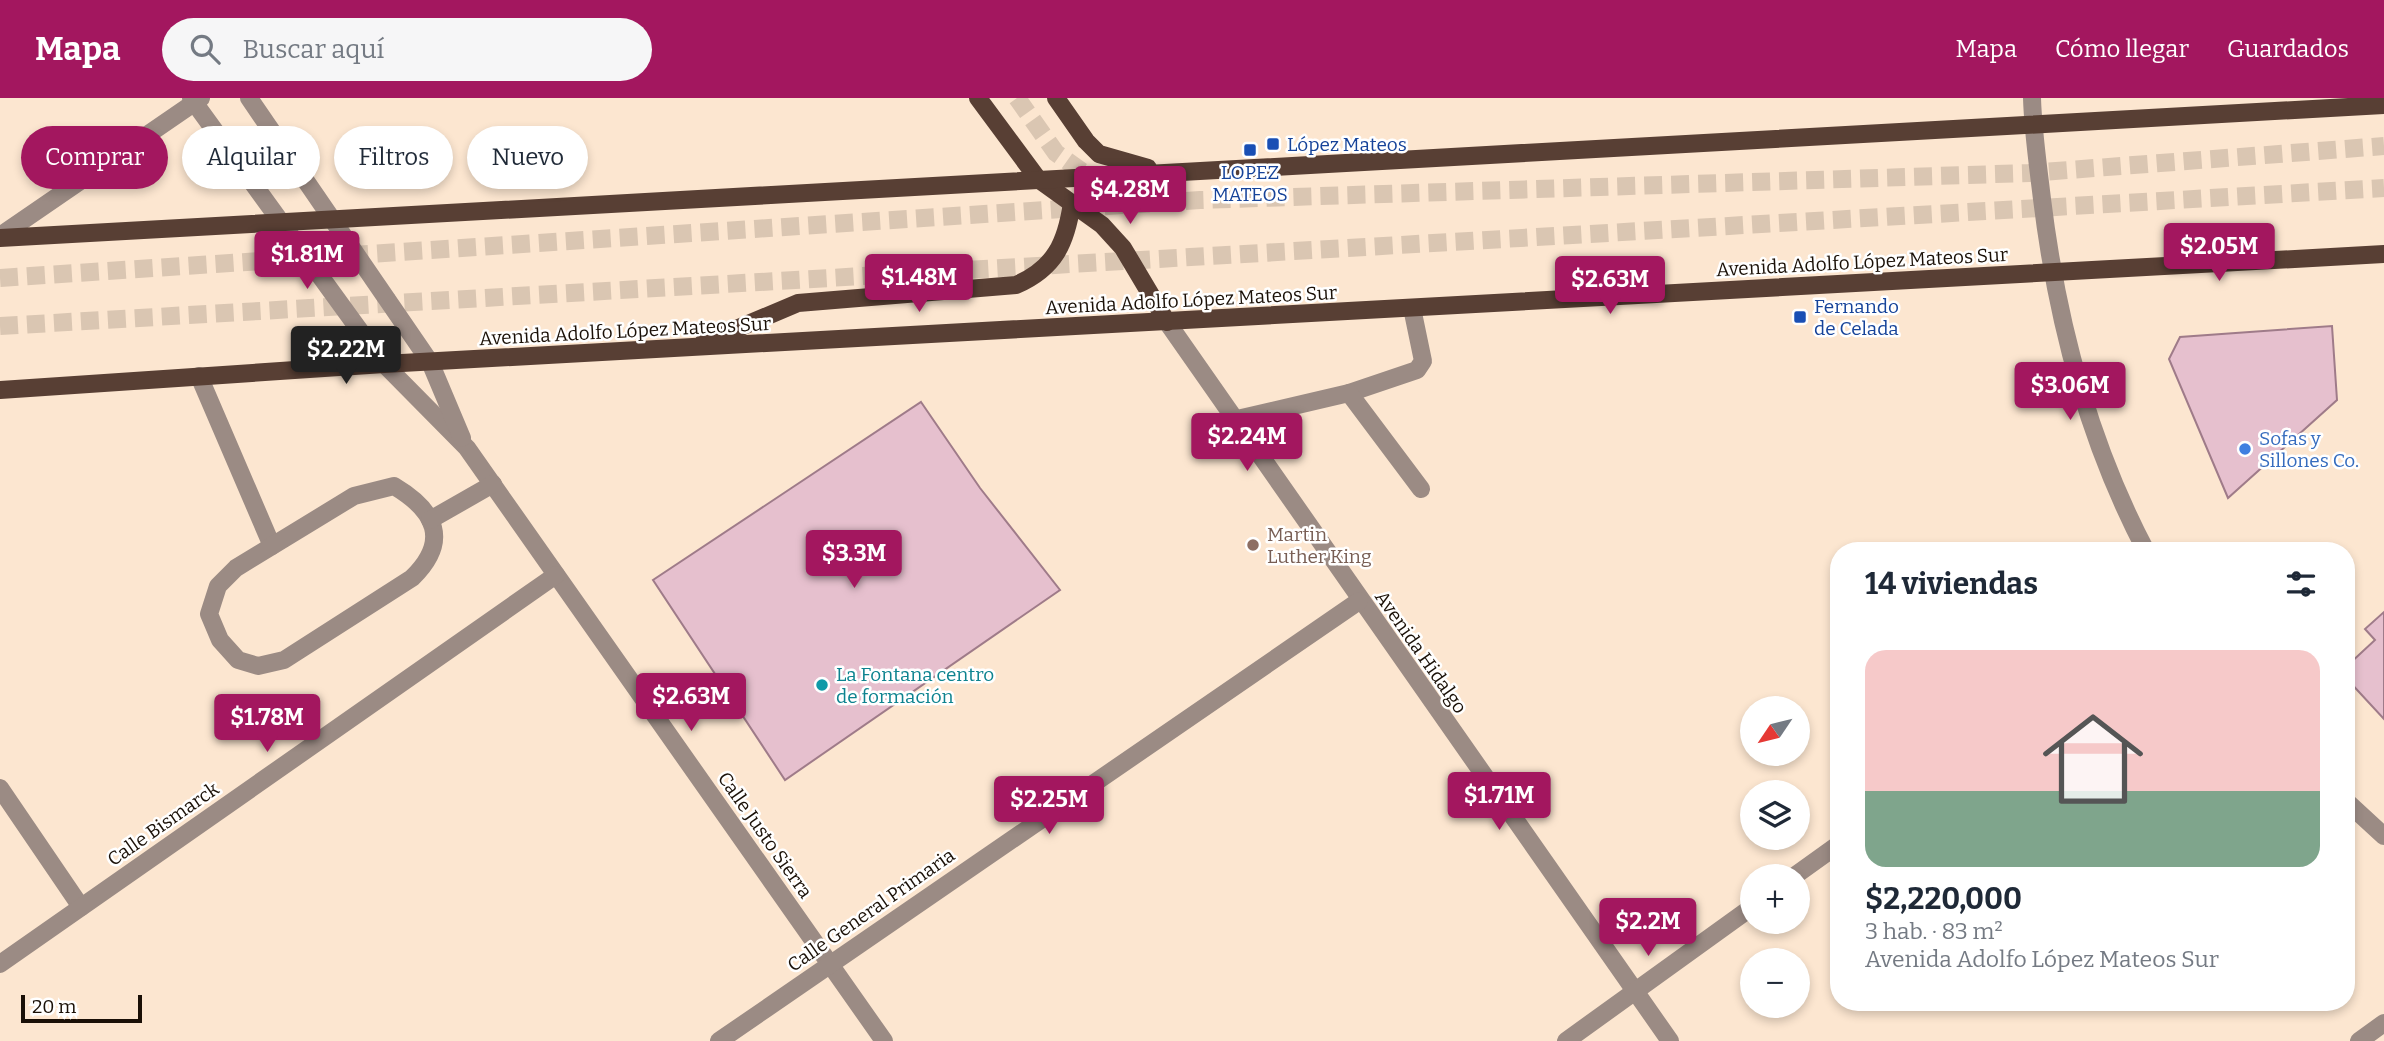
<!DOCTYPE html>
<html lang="es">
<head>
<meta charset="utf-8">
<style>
	:root { --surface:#fff; --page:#f6f6f7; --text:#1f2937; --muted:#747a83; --accent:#a3175f }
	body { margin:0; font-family:Bitter,serif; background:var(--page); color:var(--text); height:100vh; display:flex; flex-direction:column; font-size:26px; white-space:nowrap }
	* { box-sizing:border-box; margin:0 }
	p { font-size:23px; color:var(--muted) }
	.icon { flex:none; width:38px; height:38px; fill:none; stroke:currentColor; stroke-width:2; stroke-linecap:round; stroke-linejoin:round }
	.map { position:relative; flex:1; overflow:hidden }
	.drawer { position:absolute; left:1830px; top:444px; width:525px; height:469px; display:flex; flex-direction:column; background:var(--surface); border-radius:28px; box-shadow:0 4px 10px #0003 }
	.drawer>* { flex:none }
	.hud { position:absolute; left:21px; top:28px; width:665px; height:63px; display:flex; gap:14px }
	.needle { width:46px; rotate:235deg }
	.fabs { position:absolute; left:1740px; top:598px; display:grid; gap:14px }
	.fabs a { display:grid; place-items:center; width:70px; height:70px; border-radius:50%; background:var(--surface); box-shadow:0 4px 10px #0003; font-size:35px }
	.scale { position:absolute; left:21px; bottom:18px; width:121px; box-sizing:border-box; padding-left:7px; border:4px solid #1a1007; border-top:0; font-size:19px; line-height:24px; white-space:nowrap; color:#1a1007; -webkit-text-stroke:5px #fff; paint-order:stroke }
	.price { position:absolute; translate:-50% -60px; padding:0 16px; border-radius:7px; background:var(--accent); color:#fff; font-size:23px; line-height:46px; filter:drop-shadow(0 2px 4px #0008) }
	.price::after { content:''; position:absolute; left:50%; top:42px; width:21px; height:16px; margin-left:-10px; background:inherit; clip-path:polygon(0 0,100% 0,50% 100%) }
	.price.on { background:#222; color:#fff }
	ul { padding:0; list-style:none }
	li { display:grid; align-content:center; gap:14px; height:371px; padding:0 35px }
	li span { display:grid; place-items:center; height:217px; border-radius:21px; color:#555 }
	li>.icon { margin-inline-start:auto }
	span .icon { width:126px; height:126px; fill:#fffc; stroke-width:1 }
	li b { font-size:30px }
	h2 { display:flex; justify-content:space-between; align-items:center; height:84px; padding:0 35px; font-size:30px }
	.tag { padding:0 24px; border-radius:32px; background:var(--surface); box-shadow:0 4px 10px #0003; font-size:24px; line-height:63px }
	.tag.on { background:var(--accent); color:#fff }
	header { display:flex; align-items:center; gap:42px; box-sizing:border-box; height:98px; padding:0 35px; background:var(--accent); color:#fff }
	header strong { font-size:33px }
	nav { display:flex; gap:38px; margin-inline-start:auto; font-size:24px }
	.search { width:490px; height:63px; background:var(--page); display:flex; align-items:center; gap:18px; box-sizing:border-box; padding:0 24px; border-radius:38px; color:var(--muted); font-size:26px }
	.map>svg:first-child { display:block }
</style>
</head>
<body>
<header>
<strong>Mapa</strong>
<div class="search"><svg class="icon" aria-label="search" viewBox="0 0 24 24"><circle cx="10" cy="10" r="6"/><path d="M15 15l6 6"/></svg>Buscar aquí</div>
<nav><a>Mapa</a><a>Cómo llegar</a><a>Guardados</a></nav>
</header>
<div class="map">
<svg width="2384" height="943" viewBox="0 0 2384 943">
	<rect width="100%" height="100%" fill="#fce6d0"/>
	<g fill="#e6c0ce" stroke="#9f7b89" stroke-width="2">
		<path d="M 2332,228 L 2337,302 L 2228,400 L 2169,261 L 2180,239 Z"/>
		<path d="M 921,304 L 980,390 L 1060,492 L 785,682 L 653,482 Z"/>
		<path d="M 2384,514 L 2384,621 L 2347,581 L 2347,568 L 2375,542 L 2365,531 Z"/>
	</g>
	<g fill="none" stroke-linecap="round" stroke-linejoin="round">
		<g stroke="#dac6b2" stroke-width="18" stroke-dasharray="18 9" stroke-linecap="butt">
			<path d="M 1017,0 L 1056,55 L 1105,90 L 1158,97"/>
			<path d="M 0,180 L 1200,102 L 2029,75 L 2384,48"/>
			<path d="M 0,228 L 2384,90"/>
		</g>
		<g stroke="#9b8b84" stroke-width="18">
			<path d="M 191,0 L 384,266 L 467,350 L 884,943"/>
			<path d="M 249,0 L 430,264 L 462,340"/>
			<path d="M 2032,0 C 2033,34 2038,67 2042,101 C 2057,224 2088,343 2146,453"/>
			<path d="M 0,138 L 201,0"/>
			<path d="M 1167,224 L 1670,943"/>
			<path d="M 199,278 L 272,448"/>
			<path d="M 1349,295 L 1417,272 L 1423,263 L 1412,210"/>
			<path d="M 1233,322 L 1349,295 L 1421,391"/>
			<path d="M 394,388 C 436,413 450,443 412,480 L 284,562 L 258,568 L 238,562 L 220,542 L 209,516 L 218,488 L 236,470 L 354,398 Z"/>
			<path d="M 430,422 L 493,386"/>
			<path d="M 0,690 L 81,809"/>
			<path d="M 2347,704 L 2384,738"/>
			<path d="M 1793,779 L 1839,746"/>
			<path d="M 0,866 L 556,477"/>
			<path d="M 719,943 L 1359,503"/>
			<path d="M 1566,943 L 1752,809"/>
			<path d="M 2359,943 L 2384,925"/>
		</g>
		<g stroke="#583f34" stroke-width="18">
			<path d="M 978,0 L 1038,81 L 1102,127 L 1123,150 L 1167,224"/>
			<path d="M 1056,0 L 1086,43 L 1099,56 L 1148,70"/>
			<path d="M 0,140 L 2384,7"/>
			<path d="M 703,245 L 798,205 L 1016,187 C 1055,170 1066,145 1072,105"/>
			<path d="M 0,292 L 384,266 L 2384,156"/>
		</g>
	</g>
	<g fill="#1a4fb4" stroke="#fff" stroke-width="2.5">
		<rect x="1266" y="39" width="14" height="14" rx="3.5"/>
		<rect x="1243" y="45" width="14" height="14" rx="3.5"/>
		<rect x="1793" y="212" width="14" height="14" rx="3.5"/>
	</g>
	<circle fill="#3f7fe0" stroke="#fff" stroke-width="2.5" cx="2245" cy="351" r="7"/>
	<circle fill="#8d6e63" stroke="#fff" stroke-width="2.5" cx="1253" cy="447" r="7"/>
	<circle fill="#0f9aa8" stroke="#fff" stroke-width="2.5" cx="822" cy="587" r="7"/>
	<g text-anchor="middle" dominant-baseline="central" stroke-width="5" stroke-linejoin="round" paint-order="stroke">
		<g font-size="19" fill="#164399" stroke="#fff" text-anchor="start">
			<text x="1287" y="46">López Mateos</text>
			<text x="1250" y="74" text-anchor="middle">LOPEZ<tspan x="1250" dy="22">MATEOS</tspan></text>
			<text x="1814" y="208">Fernando<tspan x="1814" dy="22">de Celada</tspan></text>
		</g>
		<g font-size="19" fill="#1a1007" stroke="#fff">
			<text transform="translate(1862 164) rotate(-3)">Avenida Adolfo López Mateos Sur</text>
			<text transform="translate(1191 202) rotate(-3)">Avenida Adolfo López Mateos Sur</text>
			<text transform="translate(625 233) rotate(-3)">Avenida Adolfo López Mateos Sur</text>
			<text transform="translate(1421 554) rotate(55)">Avenida Hidalgo</text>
			<text transform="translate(163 726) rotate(-35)">Calle Bismarck</text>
			<text transform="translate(765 737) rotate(55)">Calle Justo Sierra</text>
			<text transform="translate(871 812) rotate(-35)">Calle General Primaria</text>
		</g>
		<g font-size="19" fill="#366cbe" stroke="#fff" text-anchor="start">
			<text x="2259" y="340">Sofas y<tspan x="2259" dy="22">Sillones Co.</tspan></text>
		</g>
		<g font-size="19" fill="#785e54" stroke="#fff" text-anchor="start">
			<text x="1267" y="436">Martin<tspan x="1267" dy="22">Luther King</tspan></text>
		</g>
		<g font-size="19" fill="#0d838f" stroke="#fff" text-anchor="start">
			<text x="836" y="576">La Fontana centro<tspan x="836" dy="22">de formación</tspan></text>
		</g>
	</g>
</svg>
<div class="fabs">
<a><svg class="needle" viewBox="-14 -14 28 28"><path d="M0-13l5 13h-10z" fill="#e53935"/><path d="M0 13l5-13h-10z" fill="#747a83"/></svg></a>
<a><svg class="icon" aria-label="layers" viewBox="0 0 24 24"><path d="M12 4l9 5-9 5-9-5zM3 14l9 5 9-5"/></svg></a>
<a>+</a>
<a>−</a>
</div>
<div class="scale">20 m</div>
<b class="price" style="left:1130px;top:128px">$4.28M</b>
<b class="price" style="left:2219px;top:185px">$2.05M</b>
<b class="price" style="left:307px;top:193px">$1.81M</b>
<b class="price" style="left:919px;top:216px">$1.48M</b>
<b class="price" style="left:1610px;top:218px">$2.63M</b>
<b class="price on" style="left:346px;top:288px">$2.22M</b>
<b class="price" style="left:2070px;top:324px">$3.06M</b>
<b class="price" style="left:1247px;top:375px">$2.24M</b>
<b class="price" style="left:854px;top:492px">$3.3M</b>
<b class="price" style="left:691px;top:635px">$2.63M</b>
<b class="price" style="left:267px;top:656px">$1.78M</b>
<b class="price" style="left:1499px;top:734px">$1.71M</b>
<b class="price" style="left:1049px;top:738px">$2.25M</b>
<b class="price" style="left:1648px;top:860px">$2.2M</b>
<div class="hud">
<a class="tag on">Comprar</a>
<a class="tag">Alquilar</a>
<a class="tag">Filtros</a>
<a class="tag">Nuevo</a>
</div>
<section class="drawer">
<h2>14 viviendas<svg class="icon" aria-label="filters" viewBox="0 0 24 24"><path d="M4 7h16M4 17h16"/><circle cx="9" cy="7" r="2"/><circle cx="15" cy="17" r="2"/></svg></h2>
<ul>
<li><span style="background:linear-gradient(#f6c9c9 65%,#7fa58c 0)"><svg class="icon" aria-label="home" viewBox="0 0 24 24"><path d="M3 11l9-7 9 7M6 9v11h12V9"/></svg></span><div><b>$2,220,000</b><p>3 hab. · 83 m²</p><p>Avenida Adolfo López Mateos Sur</p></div></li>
</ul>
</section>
</div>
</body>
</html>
